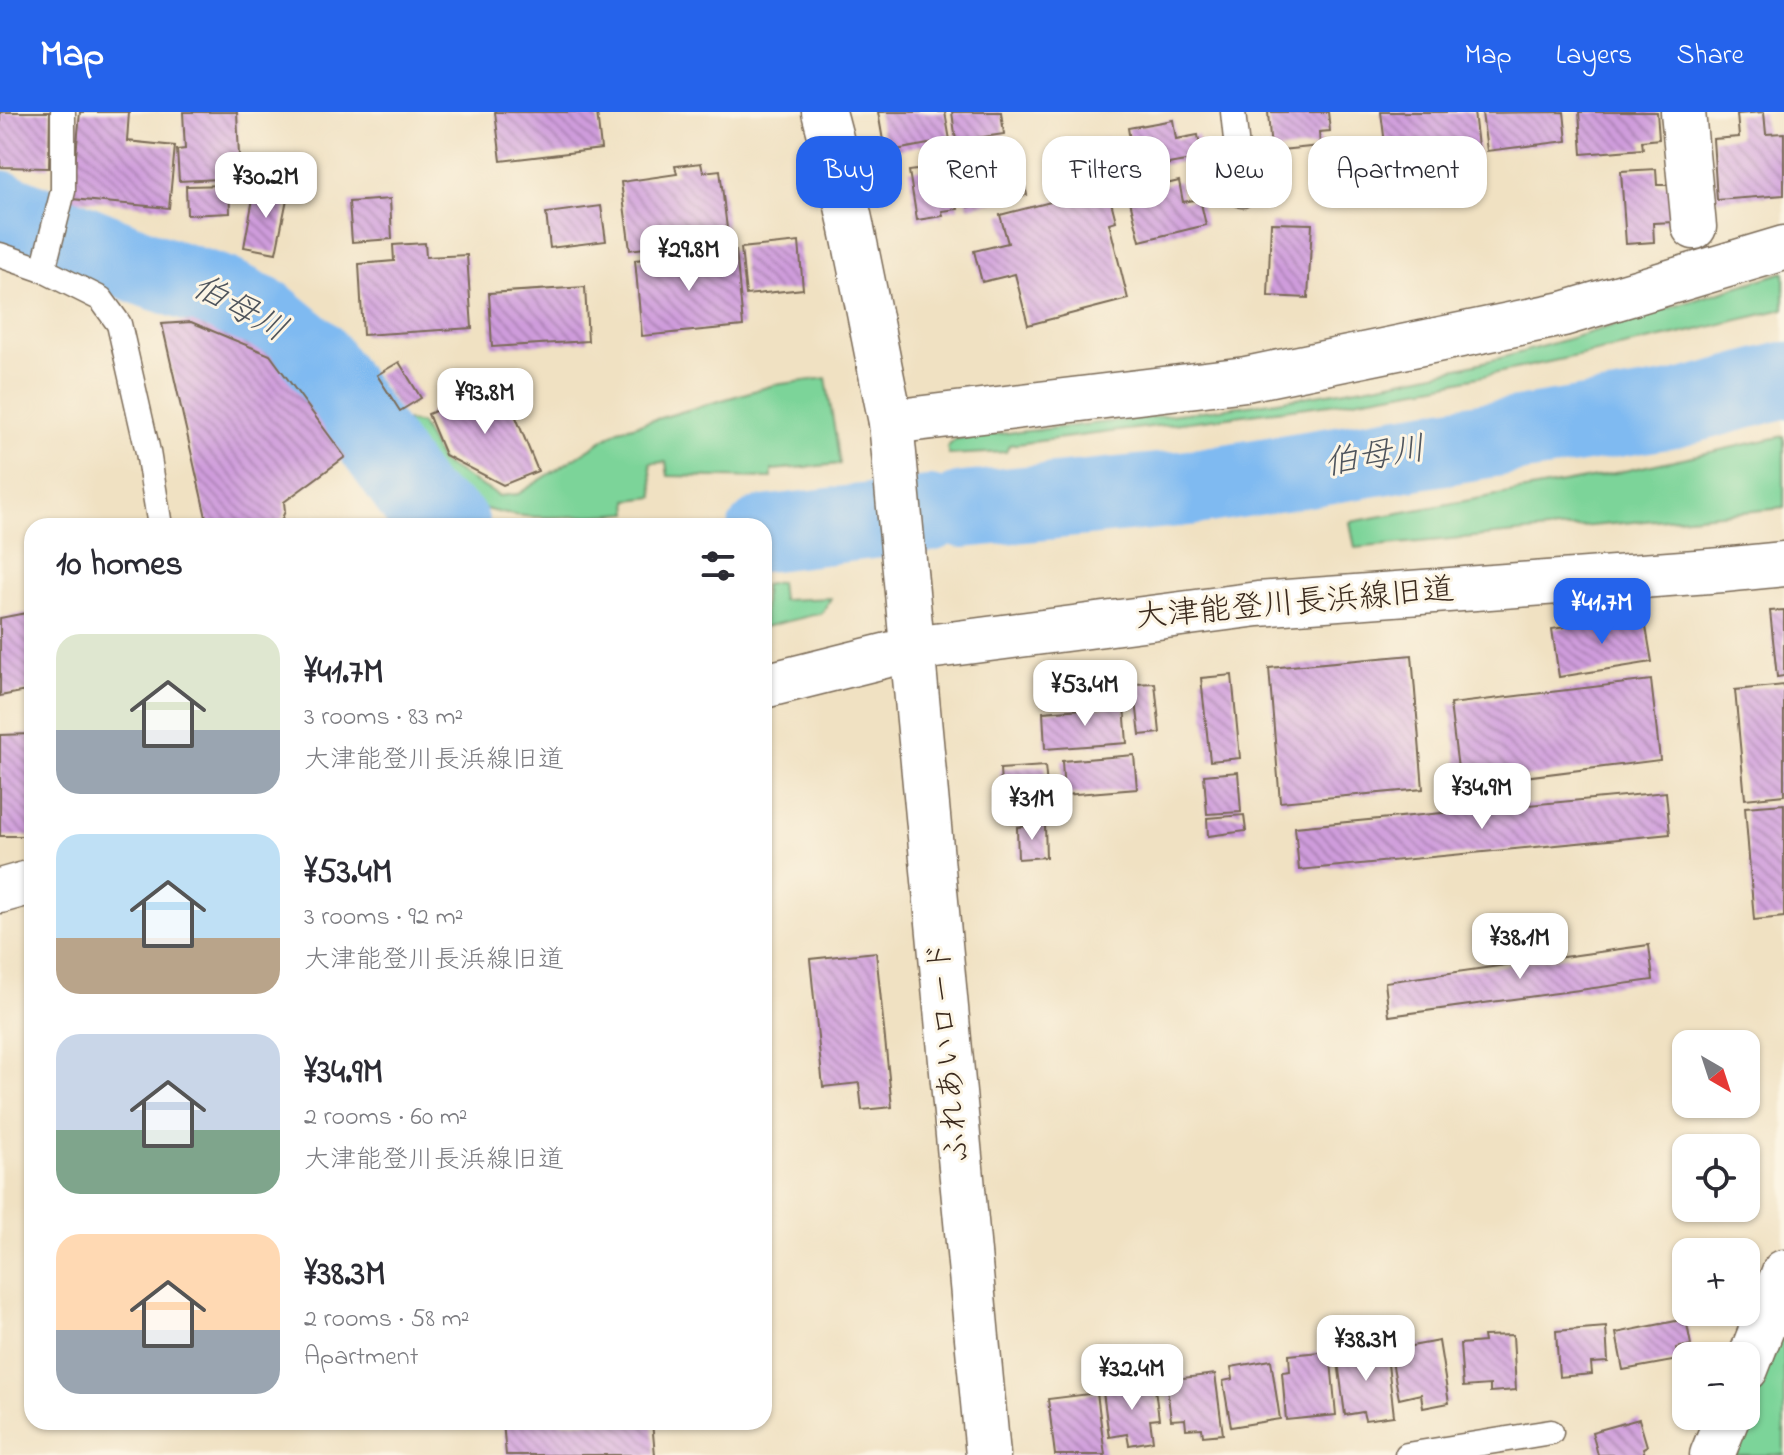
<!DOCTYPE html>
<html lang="en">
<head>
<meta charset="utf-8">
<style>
	:root { --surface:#fff; --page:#f7f7f7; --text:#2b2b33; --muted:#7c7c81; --accent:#2563eb }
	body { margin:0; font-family:"Indie Flower","Klee One",sans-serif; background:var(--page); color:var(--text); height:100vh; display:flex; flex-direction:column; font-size:30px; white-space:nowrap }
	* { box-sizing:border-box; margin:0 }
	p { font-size:26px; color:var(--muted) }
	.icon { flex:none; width:44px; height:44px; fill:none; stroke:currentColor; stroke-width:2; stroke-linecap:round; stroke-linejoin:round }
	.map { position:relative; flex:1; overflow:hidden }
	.drawer { position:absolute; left:24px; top:406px; width:748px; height:912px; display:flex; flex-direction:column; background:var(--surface); border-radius:24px; box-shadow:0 2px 6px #0004 }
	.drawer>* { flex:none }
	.banner { position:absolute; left:796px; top:24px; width:760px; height:72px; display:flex; gap:16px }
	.needle { width:52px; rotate:141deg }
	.fabs { position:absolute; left:1672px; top:918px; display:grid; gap:16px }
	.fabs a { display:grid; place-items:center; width:88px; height:88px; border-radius:16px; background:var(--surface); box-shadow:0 2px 6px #0004; font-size:40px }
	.price { position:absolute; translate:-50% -68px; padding:0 18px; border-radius:16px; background:#fff; color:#222; font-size:26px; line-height:52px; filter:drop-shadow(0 2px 4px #0008) }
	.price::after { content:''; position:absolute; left:50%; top:48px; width:24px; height:18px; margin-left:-12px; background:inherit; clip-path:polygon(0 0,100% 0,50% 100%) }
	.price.on { background:var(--accent); color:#fff }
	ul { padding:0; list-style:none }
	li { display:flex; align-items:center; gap:24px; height:200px; padding:0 32px }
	li span { display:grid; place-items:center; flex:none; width:224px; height:160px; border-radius:24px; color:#555 }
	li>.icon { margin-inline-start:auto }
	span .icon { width:96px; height:96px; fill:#fffc; stroke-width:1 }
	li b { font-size:34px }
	h2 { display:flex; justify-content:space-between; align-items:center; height:96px; padding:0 32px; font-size:34px }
	.pill { padding:0 28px; border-radius:24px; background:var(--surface); box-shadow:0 2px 6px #0004; font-size:28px; line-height:72px }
	.pill.on { background:var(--accent); color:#fff }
	header { display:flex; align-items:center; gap:48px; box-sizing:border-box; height:112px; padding:0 40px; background:var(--accent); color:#fff }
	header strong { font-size:38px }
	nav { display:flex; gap:44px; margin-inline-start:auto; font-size:28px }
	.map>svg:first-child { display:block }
</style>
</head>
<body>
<header>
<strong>Map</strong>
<nav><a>Map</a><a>Layers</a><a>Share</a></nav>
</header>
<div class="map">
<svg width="1784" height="1343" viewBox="0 0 1784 1343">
	<defs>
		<pattern id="building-back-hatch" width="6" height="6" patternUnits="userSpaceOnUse" patternTransform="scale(2)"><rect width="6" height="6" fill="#cf9cdc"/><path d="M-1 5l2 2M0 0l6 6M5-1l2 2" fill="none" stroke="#a97fb2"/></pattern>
	</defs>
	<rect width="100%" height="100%" fill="#fcf5e5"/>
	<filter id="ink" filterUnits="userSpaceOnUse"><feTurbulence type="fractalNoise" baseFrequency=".0125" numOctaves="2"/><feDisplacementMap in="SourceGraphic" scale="16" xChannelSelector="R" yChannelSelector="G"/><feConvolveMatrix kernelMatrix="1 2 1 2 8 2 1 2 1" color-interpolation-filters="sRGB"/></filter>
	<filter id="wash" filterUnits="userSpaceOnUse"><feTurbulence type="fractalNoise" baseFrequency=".006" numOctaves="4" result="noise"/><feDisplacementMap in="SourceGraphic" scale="32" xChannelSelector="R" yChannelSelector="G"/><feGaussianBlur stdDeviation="1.8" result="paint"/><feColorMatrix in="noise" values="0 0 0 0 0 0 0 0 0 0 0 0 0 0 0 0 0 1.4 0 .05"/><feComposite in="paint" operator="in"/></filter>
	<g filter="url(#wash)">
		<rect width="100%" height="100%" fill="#f0e1c2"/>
		<g fill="#7cd499" stroke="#5c7f5c" stroke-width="2">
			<path d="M 1784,160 L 1784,197 L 1689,220 L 1436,274 L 1330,292 L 1009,333 L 1006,340 L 949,343 L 947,335 L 956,327 C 1138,306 1322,291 1500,246 C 1596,221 1690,189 1784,160 Z"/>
			<path d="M 826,266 L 840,352 L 772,358 L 772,366 L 668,364 L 666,350 L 650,351 L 654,385 L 628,388 L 629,401 C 567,404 489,418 439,370 C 422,353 408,330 394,311 L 398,307 L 421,312 L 441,350 L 499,384 L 518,382 L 619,318 L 774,273 Z"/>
			<path d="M 1784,324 L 1784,396 L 1355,436 L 1350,410 L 1601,364 Z"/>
			<path d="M 780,470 L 782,488 L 831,486 L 822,501 L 764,515 L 764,473 Z"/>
			<path d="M 1784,1215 L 1784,1343 L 1734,1343 Z"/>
		</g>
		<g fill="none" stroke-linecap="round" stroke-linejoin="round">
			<g stroke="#7fbaf1" stroke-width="76">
				<path d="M 0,96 L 152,159 L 222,182 L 267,205 L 313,243 L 418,391 L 452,414"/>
				<path d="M 963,398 L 1189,376 L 1673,298 L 1784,268"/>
				<path d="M 764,422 L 929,402"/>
			</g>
		</g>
		<g id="blocks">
			<g fill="url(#building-back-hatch)">
				<path d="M 0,0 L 50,0 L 49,56 L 0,55 Z"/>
				<path d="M 80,0 L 129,0 L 127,29 L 175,34 L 169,96 L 72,87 Z"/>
				<path d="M 183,0 L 237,0 L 240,66 L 179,69 L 177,38 L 185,37 Z"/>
				<path d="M 495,0 L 597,0 L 601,37 L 501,49 Z"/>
				<path d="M 878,0 L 945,0 L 950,28 L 885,40 Z"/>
				<path d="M 952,0 L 1001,0 L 1004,22 L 956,29 Z"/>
				<path d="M 1268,0 L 1328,0 L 1330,19 L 1319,20 L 1320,34 L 1271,39 Z"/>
				<path d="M 1381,0 L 1474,0 L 1479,43 L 1458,46 L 1458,56 L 1389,64 Z"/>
				<path d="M 1564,0 L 1567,29 L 1487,39 L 1482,1 Z"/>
				<path d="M 1579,0 L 1657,0 L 1659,27 L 1642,29 L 1643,37 L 1582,42 Z"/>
				<path d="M 1764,0 L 1766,22 L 1784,21 L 1784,83 L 1717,88 L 1713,27 L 1739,25 L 1737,2 Z"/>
				<path d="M 1173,8 L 1176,27 L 1198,23 L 1202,46 L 1135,58 L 1128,16 Z"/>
				<path d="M 1106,26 L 1113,63 L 1054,75 L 1051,57 L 1059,56 L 1055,36 Z"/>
				<path d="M 978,30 L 982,48 L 1018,40 L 1027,83 L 968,95 L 956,35 Z"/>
				<path d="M 950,42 L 958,97 L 942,99 L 943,104 L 917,108 L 909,59 L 925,57 L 923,46 Z"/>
				<path d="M 701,51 L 703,60 L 720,58 L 728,125 L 630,138 L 621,70 L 677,62 L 675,54 Z"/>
				<path d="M 1656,57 L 1657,73 L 1672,73 L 1674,110 L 1653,111 L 1654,130 L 1626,132 L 1621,59 Z"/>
				<path d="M 1179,69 L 1183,90 L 1200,87 L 1206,113 L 1140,129 L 1128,81 Z"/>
				<path d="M 229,73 L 230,101 L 187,103 L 186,74 Z"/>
				<path d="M 255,76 L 288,82 L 276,141 L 244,135 Z"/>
				<path d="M 1101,77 L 1102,84 L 1109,82 L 1116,109 L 1109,111 L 1128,187 L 1028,213 L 1015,162 L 982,170 L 974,139 L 1008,131 L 1000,103 Z"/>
				<path d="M 390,87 L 392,127 L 352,130 L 349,90 Z"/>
				<path d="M 601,94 L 606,129 L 550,136 L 546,101 Z"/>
				<path d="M 1271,111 L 1312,112 L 1308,186 L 1268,184 Z"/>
				<path d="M 799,130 L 803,177 L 746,183 L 741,136 Z"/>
				<path d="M 425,131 L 426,145 L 467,143 L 472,216 L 363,223 L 359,152 L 394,149 L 393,133 Z"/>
				<path d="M 736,138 L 743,214 L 642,224 L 635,148 Z"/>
				<path d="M 585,175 L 588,229 L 492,235 L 489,181 Z"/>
				<path d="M 191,210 L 270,243 L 345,345 L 284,390 L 285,399 L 281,409 L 274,414 L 208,414 L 162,212 Z"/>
				<path d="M 399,250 L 421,286 L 400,299 L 377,263 Z"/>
				<path d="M 502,271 L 538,359 L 503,373 L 445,343 L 428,302 Z"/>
				<path d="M 1784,498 L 1784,564 L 1777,565 L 1770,499 Z"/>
				<path d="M 26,501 L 32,528 L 32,578 L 0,584 L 0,506 Z"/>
				<path d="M 1644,503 L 1652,550 L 1559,565 L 1552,517 Z"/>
				<path d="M 1412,543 L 1423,677 L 1280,690 L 1269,556 Z"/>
				<path d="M 1232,563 L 1240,646 L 1210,649 L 1201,566 Z"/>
				<path d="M 1651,568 L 1660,648 L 1460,673 L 1450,592 Z"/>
				<path d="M 1155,571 L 1160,621 L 1140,623 L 1134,572 Z"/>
				<path d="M 1784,573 L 1784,683 L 1745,687 L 1735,578 Z"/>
				<path d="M 1124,594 L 1127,631 L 1045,637 L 1043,600 Z"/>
				<path d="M 32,622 L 32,724 L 0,724 L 0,623 Z"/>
				<path d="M 1134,643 L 1137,677 L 1064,683 L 1062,649 Z"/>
				<path d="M 1045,654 L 1048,684 L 1002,688 L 1000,657 Z"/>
				<path d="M 1238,660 L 1241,700 L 1207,702 L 1204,663 Z"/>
				<path d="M 1666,680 L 1670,722 L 1299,758 L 1295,715 Z"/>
				<path d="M 1784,692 L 1784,805 L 1754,808 L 1745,695 Z"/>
				<path d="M 1244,703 L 1246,719 L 1208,724 L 1207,706 Z"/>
				<path d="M 1045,713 L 1046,745 L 1018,747 L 1017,715 Z"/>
				<path d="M 1649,833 L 1653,868 L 1389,904 L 1385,870 Z"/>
				<path d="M 876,840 L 892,995 L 862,998 L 859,971 L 823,975 L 810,847 Z"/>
				<path d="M 1686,1207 L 1691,1233 L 1676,1236 L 1678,1248 L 1623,1258 L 1616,1221 Z"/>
				<path d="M 1606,1215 L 1608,1250 L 1591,1251 L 1592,1262 L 1559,1265 L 1556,1219 Z"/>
				<path d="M 1513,1223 L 1516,1278 L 1490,1280 L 1490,1273 L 1463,1275 L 1460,1232 L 1484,1230 L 1483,1224 Z"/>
				<path d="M 1439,1229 L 1449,1291 L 1423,1296 L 1421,1282 L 1399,1287 L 1390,1238 Z"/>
				<path d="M 1386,1235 L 1394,1304 L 1365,1308 L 1363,1300 L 1345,1303 L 1337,1242 Z"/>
				<path d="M 1330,1239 L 1336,1303 L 1286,1308 L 1282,1260 L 1290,1259 L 1289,1243 Z"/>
				<path d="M 1271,1248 L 1280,1307 L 1231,1315 L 1223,1269 L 1233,1267 L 1231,1255 Z"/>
				<path d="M 1215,1262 L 1223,1322 L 1203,1324 L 1202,1316 L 1186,1317 L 1185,1307 L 1171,1308 L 1166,1268 Z"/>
				<path d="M 1154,1269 L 1159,1307 L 1150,1308 L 1153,1329 L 1129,1333 L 1127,1322 L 1109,1325 L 1103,1280 L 1127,1276 L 1127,1272 Z"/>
				<path d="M 1097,1281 L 1105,1343 L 1055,1343 L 1048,1287 Z"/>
				<path d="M 1639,1307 L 1647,1334 L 1643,1336 L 1645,1343 L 1598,1343 L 1592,1320 Z"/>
				<path d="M 503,1310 L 652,1310 L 655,1343 L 506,1343 Z"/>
			</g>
		</g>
	</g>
	<g filter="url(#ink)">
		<use href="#blocks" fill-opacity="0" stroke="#7a6a57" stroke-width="2"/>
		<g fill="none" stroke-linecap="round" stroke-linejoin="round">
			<g stroke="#7a6a57" stroke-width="27">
				<g id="service">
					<path d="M 1233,0 L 1242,83"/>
					<path d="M 0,143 L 43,158 L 101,187 L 119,212 L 148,340 L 160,414"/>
					<path d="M 43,158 L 63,79 L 63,0"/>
					<path d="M 1407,1343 L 1551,1320"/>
				</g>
			</g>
			<g stroke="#7a6a57" stroke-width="47">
				<g id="minor">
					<path d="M 1683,0 L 1694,115"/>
					<path d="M 1746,1257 L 1784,1160"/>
					<path d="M 1712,1343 L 1728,1304"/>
				</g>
			</g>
			<g stroke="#7a6a57" stroke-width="47">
				<g id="tertiary">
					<path d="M 824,0 C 852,102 869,206 891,310 L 988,1343"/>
					<path d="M 891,310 L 1246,267 L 1563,202 L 1784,136"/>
					<path d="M 764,574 L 912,537 L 1258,492 L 1723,458 L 1784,452"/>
					<path d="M 0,779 L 32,770"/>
				</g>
			</g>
			<use href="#service" stroke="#fff" stroke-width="24"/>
			<use href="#minor" stroke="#fff" stroke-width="44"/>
			<use href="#tertiary" stroke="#fff" stroke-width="44"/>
		</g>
	</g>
	<g text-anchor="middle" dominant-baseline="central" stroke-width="6" stroke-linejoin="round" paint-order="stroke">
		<g font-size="32" fill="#3b2a1e" stroke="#fcf5e5">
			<text transform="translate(1295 493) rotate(-5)">大津能登川長浜線旧道</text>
			<text transform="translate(950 940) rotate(-95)">ふれあいロード</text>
		</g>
		<g font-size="34" font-style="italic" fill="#4f555d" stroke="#fcf5e5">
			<text transform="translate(239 198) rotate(29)">伯母川</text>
			<text transform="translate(1375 346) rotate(-9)">伯母川</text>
		</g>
	</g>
</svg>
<div class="fabs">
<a><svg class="needle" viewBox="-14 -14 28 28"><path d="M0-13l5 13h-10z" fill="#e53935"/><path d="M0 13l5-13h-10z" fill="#7c7c81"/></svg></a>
<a><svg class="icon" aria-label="locate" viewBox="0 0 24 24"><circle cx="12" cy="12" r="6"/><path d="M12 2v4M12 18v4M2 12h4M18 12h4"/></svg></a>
<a>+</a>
<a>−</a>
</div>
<b class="price" style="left:266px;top:108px">¥30.2M</b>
<b class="price" style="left:689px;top:181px">¥29.8M</b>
<b class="price" style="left:485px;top:324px">¥93.8M</b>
<b class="price on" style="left:1602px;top:534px">¥41.7M</b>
<b class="price" style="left:1085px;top:616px">¥53.4M</b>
<b class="price" style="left:1482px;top:719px">¥34.9M</b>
<b class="price" style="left:1032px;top:730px">¥31M</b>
<b class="price" style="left:1520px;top:869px">¥38.1M</b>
<b class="price" style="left:1366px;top:1271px">¥38.3M</b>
<b class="price" style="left:1132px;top:1300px">¥32.4M</b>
<div class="banner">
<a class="pill on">Buy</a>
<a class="pill">Rent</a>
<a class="pill">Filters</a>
<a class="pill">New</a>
<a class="pill">Apartment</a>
</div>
<section class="drawer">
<h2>10 homes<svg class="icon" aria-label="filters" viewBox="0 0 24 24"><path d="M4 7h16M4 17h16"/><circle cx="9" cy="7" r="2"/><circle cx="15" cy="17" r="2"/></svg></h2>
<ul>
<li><span style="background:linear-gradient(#dfe7d0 60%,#9aa5b1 0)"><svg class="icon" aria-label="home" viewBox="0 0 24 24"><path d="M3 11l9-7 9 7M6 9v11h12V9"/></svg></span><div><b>¥41.7M</b><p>3 rooms · 83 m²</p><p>大津能登川長浜線旧道</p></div></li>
<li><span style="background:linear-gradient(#bfe0f5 65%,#b9a48a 0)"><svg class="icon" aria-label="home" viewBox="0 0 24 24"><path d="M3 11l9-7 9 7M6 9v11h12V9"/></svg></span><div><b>¥53.4M</b><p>3 rooms · 92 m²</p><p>大津能登川長浜線旧道</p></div></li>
<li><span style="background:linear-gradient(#c9d6e8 60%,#7fa58c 0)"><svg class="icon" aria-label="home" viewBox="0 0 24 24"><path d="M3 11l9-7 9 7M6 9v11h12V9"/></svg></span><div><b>¥34.9M</b><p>2 rooms · 60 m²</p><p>大津能登川長浜線旧道</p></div></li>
<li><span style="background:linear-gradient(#ffd9b3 60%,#9aa5b1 0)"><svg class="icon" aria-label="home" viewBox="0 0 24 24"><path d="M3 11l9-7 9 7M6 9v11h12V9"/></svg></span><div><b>¥38.3M</b><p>2 rooms · 58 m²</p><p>Apartment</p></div></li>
</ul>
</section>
</div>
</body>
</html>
